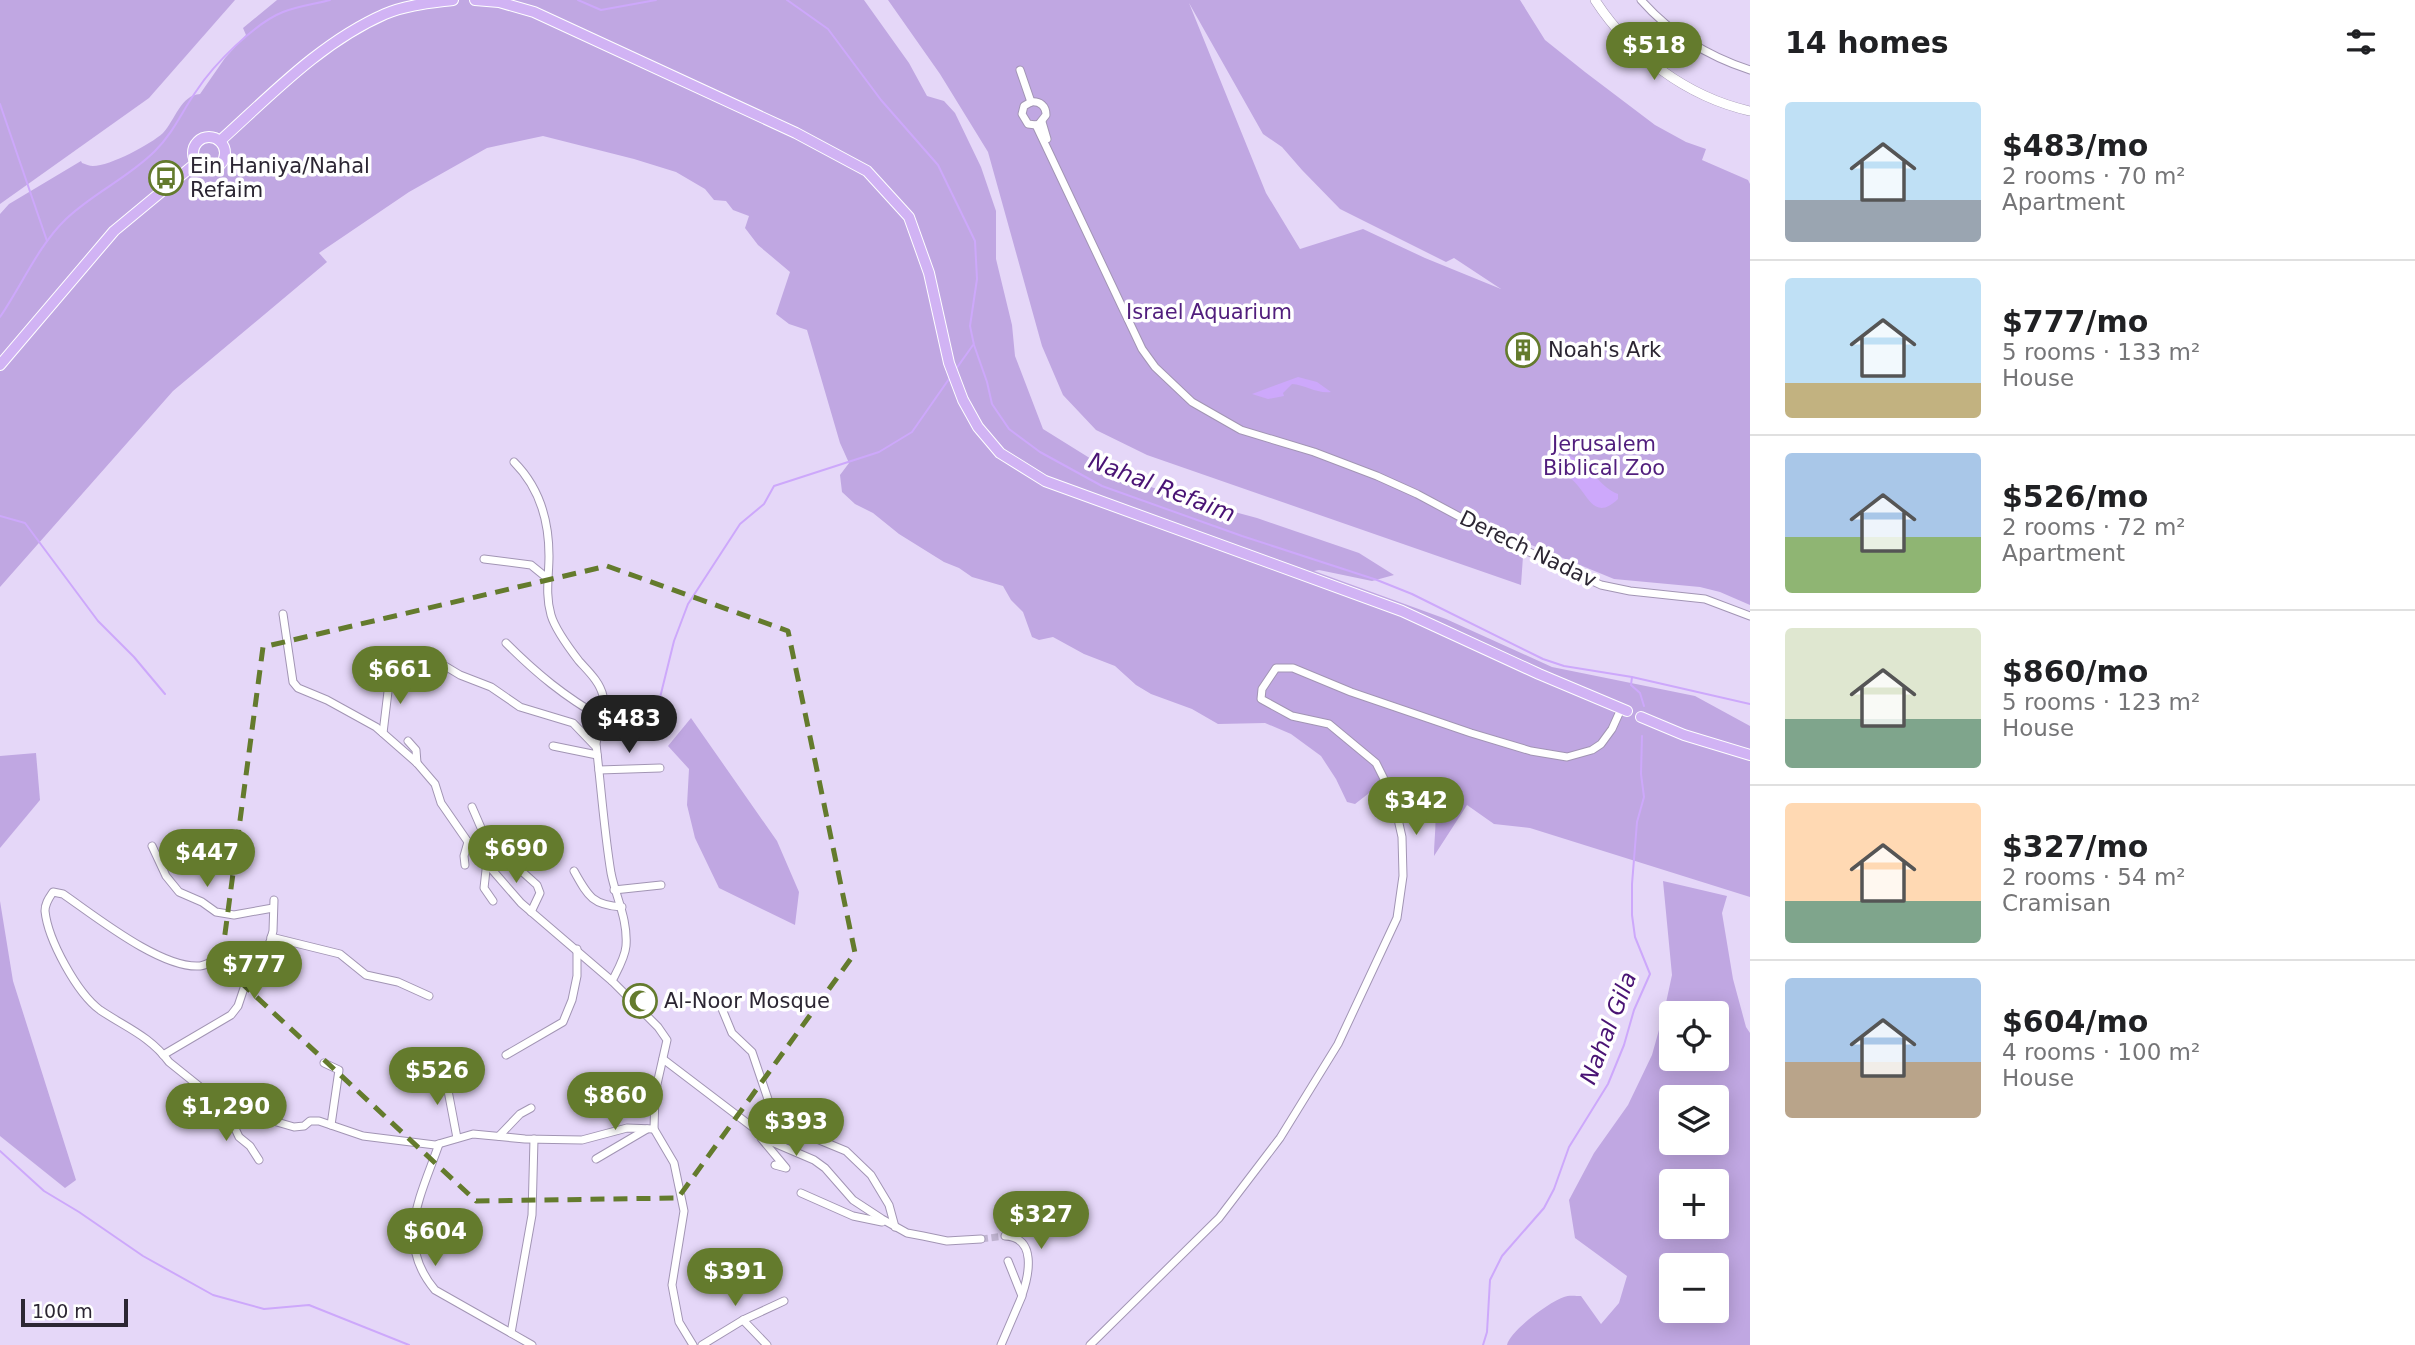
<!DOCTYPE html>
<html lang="en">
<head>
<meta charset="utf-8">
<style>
	:root { --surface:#fff; --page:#f6f6f6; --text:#202124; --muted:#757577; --line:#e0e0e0; --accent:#647b2d }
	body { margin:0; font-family:"DejaVu Sans",sans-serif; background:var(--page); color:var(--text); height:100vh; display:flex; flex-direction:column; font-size:26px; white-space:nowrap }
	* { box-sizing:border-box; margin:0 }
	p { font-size:23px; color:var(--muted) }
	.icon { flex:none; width:38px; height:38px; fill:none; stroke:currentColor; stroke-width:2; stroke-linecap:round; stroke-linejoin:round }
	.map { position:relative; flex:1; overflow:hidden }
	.details { display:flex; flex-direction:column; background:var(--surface); width:665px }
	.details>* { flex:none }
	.buttons { position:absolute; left:1659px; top:1001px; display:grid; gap:14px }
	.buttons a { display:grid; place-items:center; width:70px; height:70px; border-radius:7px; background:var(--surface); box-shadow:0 4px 18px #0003; font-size:35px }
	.scale { position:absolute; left:21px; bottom:18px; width:107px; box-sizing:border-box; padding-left:7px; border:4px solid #2c2633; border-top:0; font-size:19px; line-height:24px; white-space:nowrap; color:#2c2633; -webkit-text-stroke:5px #fff; paint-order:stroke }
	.price { position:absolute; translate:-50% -60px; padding:0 16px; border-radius:24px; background:var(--accent); color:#fff; font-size:23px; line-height:46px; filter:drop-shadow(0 2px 4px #0008) }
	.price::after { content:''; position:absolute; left:50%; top:42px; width:21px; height:16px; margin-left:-10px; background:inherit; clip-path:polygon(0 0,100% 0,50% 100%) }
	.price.current { background:#222; color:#fff }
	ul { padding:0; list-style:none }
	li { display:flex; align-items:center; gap:21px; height:175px; padding:0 35px }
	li+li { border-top:2px solid var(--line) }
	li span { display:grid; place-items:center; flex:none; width:196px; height:140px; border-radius:7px; color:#555 }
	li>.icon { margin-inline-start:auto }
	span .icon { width:84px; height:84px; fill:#fffc; stroke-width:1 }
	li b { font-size:30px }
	h2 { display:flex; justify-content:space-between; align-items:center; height:84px; padding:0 35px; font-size:30px }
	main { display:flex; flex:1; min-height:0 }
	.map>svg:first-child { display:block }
</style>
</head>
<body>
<main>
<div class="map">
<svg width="1750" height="1345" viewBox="0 0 1750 1345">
	<rect width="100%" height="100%" fill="#e5d7f8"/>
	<g fill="#c0a7e2" fill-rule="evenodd">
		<path d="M 0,0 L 235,0 L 149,98 L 0,204 Z"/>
		<path d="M 277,0 L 864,0 L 909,63 L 927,96 L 944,101 L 955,113 L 981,167 L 996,211 L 996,259 L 1012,325 L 1015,356 L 1043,429 L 1088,457 L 1139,483 L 1190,500 L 1257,518 L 1359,553 L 1394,575 L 1372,581 L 1319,570 L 1314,571 L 1446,619 L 1552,667 L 1695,696 L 1750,726 L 1750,897 L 1530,828 L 1494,824 L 1467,805 L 1434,856 C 1434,837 1438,817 1433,799 L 1422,796 L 1373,790 L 1355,804 L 1347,802 L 1336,779 L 1321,756 L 1291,734 L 1265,723 L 1218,724 L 1192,709 L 1151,694 L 1136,685 L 1115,666 L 1084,654 L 1053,637 L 1039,640 L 1032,637 L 1023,612 L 1011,600 L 1003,586 L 972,577 L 959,568 L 944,562 L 899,534 L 873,513 L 855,504 L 842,492 L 840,475 L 849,463 L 840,443 L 807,330 L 789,324 L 776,314 L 790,272 L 758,245 L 745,228 L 749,216 L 733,210 L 726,201 L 714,200 L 705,189 L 676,172 L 634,159 L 543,136 L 487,148 L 409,192 L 319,253 L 327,262 L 173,391 L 0,587 L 0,214 L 9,204 L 81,161 L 82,163 C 86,164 89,166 93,166 C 110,166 151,144 163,133 C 175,120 181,95 200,94 L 225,58 L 246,35 L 243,28 Z"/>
		<path d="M 888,0 L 1520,0 L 1545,40 L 1585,72 L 1655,125 L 1686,142 L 1706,149 L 1702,160 L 1748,180 L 1750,184 L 1750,605 L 1720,592 L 1700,587 L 1614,579 L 1524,542 L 1521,585 L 1147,455 L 1096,430 L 1063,395 L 1042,346 L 988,152 L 940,74 ZM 1189,3 L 1263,134 L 1282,147 L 1302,170 L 1340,209 L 1446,262 L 1454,258 L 1501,289 L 1425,258 L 1363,229 L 1300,249 L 1266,193 Z"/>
		<path d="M 691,718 L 777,841 L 799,892 L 795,925 L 719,888 L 695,838 L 687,805 L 689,769 L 668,746 Z"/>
		<path d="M 36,753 L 40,800 L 0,848 L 0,756 Z"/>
		<path d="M 1663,881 L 1727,896 L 1722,913 L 1733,979 L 1746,1027 L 1750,1033 L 1750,1345 L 1507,1345 C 1510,1331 1549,1302 1564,1297 C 1568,1295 1576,1296 1581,1296 L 1601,1324 L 1619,1303 L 1627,1276 L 1575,1238 L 1569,1200 L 1594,1153 L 1628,1105 L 1652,1055 L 1664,1012 L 1672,975 ZM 1671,1013 L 1717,1013 L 1717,1059 L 1671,1059 ZM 1671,1097 L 1717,1097 L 1717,1143 L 1671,1143 ZM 1671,1181 L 1717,1181 L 1717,1227 L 1671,1227 ZM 1671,1265 L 1717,1265 L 1717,1311 L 1671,1311 Z"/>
		<path d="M 0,901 L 13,981 L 76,1180 L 65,1188 L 0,1136 Z"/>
	</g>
	<g fill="#cda8fb">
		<path d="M 1298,377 L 1317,382 L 1331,392 C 1317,394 1306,385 1292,384 L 1283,393 L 1284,396 L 1268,399 L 1252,394 Z"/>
		<path d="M 1565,454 C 1589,461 1598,487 1618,494 L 1618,499 C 1588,528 1586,477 1560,474 L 1556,469 Z"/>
	</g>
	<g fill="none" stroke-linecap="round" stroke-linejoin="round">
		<g stroke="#cda8fb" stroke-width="2">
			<path d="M 578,0 L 601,10 L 656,0"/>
			<path d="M 787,0 L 828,29 L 881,100 L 938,165 L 975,241 L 977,279 L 970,326 L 974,345 L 987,382 L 992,404 L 1009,429 L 1040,452 L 1102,486 L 1242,536 L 1377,580 L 1412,594 L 1543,659 L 1564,666 L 1632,677 L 1750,704"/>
			<path d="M 0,104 L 47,241"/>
			<path d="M 0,317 C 22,285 38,246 66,219 C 93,193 128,178 155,151 C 174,132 182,111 197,90 C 214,64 255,23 283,12 C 298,6 315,4 330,0"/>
			<path d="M 956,369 L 973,345"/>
			<path d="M 0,516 L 25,523 L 98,621 L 134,657 L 165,694"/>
			<path d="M 1632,677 L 1631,685 L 1640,693 L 1644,706"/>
			<path d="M 651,734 L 674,641 L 688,604 L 740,524 L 764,504 L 774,486 L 879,452 L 912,432 L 949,379"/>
			<path d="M 0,1151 L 44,1191 L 79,1212 L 143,1256 L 213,1295 L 264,1309 L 309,1305 L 409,1345"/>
			<path d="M 1483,1345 L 1487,1332 L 1490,1280 L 1502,1256 L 1544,1208 L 1554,1189 L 1569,1147 L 1608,1084 L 1624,1045 L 1634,1010 L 1650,974 L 1635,937 L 1632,915 L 1632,884 L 1637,822 L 1644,797 L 1641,774 L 1642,736"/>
		</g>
		<path stroke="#c0b4d1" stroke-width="7" stroke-dasharray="7 3.5" stroke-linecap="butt" d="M 981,1239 L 1005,1236"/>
		<g stroke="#a295b4" stroke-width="9">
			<g id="minor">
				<path d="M 1641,0 C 1671,34 1707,56 1750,70"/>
				<path d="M 1641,54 L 1667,26"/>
				<path d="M 1020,70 L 1031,102"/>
				<path d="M 1031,102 C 1040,101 1046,106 1046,115 L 1039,124"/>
				<path d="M 1031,102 L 1024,106 L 1022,114 L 1028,124 L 1036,125"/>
				<path d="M 1042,122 L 1047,139"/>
				<path d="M 1036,125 L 1142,349 L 1155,367 L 1192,402 L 1241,430 L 1314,452 L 1377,476 L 1417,494 L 1501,539 L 1601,585 L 1630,591 L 1705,599 L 1750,616"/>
				<path d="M 514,462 C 540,488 549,520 549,556 C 549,576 545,594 551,615 C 555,629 569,648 579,661 C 588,671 600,682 603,696 C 607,712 598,728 596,744 C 601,786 604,830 611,873 C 616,898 628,919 626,946 C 625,958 617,971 612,981 L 658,1027 L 667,1040 L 655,1093 L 654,1129 L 674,1163 L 684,1211 L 672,1285 L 679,1322 L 693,1345"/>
				<path d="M 484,559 L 531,565 L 547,578"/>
				<path d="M 283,614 L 293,682 L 298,688 L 327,700 L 376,727 L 417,763 L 435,784 L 441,803 L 468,842 L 521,903 L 612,981"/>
				<path d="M 506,643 C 537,674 564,696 602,718"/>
				<path d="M 440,663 L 460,675 L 491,687 L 520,707 L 573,723 L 596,747"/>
				<path d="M 383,733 L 390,675"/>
				<path d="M 408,741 L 416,750 L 417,763"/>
				<path d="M 553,746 L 597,755"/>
				<path d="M 599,770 L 660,768"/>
				<path d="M 472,807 L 485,837 L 488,852 L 484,888 L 493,901"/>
				<path d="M 152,846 L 166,876 L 179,892 L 202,902 L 216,912 L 234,915 L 273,908"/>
				<path d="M 507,858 L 537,885 L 540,893 L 531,912"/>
				<path d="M 465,865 L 464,856 L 468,842"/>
				<path d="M 574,871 C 588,896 592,905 622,907"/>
				<path d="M 614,890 L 661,885"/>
				<path d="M 271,937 L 340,954 L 366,975 L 398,982 L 429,996"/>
				<path d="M 228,950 C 220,956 209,965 200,966 C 161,969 95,916 63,894 L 53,892 C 49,898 45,903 45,911 C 48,940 77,993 100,1010 C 125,1027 150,1036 169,1062 L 225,1107 L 294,1127 L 304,1126 L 310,1121 L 319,1121 L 363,1136 L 435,1145 L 473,1134 L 525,1139 L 582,1140 L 627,1128 L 654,1129"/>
				<path d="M 720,1004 L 732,1033 L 752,1052 L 773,1114 L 800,1132 L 846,1151 L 871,1175 L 889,1205 L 895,1227"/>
				<path d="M 163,1055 L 231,1015 L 238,1006 L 252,964 L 270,942 L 273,931 L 274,900"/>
				<path d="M 506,1055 L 563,1022 L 572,1000 L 577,976 L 577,949"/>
				<path d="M 663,1059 L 772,1142 L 814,1160 L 825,1168 L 853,1200 L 882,1219 L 907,1233 L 923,1236 L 947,1241 L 981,1239"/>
				<path d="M 324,1063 L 339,1070 L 331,1125"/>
				<path d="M 417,1077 L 446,1080 L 457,1138"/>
				<path d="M 225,1107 L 239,1137 L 250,1146 L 259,1160"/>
				<path d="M 499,1136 L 520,1114 L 531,1108"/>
				<path d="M 761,1138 L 786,1168 L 775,1165"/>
				<path d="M 439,1144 C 421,1196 394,1241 435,1290 L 532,1345"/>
				<path d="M 596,1159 L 647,1129"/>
				<path d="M 801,1193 L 853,1216 L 882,1222"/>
				<path d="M 1005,1236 C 1037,1237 1029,1275 1022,1295"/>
				<path d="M 743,1320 L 767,1345"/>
				<path d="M 511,1333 L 532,1215 L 534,1139"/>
				<path d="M 702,1345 L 743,1320 L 784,1301"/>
				<path d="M 1001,1345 L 1022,1296 L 1008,1261"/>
				<path d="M 1090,1345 L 1219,1218 L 1280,1138 L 1338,1044 L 1397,918 L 1403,876 L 1402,837 L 1393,797 L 1376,763 L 1329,724 L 1292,716 L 1261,699 L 1262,689 L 1276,668 L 1293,668 L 1351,692 L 1471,733 L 1531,751 L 1567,757 L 1592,750 L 1601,744 L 1612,729 L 1621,709"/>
			</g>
		</g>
		<g stroke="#a295b4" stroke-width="10">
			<path id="tertiary" d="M 1595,0 C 1630,54 1687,97 1750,111"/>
		</g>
		<g stroke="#fff" stroke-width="12">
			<g id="primary">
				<path d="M 475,0 L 499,2 L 534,12 L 796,133 L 867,171 L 909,217 L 929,273 L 949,363 L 963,400 L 978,427 L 1000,453 L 1045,481 L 1402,611 L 1539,674 L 1627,711"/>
				<circle cx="209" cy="153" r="16"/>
				<path d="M 220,141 C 271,95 321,42 385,14 C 406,5 430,3 453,0"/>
				<path d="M 0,365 L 114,231 L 196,163"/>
				<path d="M 1641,717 L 1684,735 L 1750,755"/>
			</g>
		</g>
		<use href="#minor" stroke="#fff" stroke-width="7"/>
		<use href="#tertiary" stroke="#fff" stroke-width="9"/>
		<use href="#primary" stroke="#d1b3f4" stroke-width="10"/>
	</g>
	<path fill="none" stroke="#647b2d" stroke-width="5" stroke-dasharray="14 9" stroke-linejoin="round" d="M 607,566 L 788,631 L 855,953 L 678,1198 L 476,1201 L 221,964 L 263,647 Z"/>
	<defs>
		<g id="bus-ring" transform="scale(1.75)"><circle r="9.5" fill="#fff" stroke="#647b2d" stroke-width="1.5"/><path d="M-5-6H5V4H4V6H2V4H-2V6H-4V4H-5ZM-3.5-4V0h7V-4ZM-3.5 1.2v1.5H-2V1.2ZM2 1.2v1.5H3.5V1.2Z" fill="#647b2d"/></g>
		<g id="building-ring" transform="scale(1.75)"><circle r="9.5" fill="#fff" stroke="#647b2d" stroke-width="1.5"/><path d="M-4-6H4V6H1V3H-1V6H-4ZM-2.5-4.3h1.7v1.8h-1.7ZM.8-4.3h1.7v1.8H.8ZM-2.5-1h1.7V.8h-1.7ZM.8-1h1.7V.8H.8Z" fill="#647b2d"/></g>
		<g id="mosque-ring" transform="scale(1.75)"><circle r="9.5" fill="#fff" stroke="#647b2d" stroke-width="1.5"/><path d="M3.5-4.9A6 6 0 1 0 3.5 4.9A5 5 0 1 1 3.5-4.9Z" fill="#647b2d"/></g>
	</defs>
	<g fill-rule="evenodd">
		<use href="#bus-ring" x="166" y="178"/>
		<use href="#building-ring" x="1523" y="350"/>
		<use href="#mosque-ring" x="640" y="1001"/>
	</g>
	<g text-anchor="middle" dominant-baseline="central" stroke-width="7" stroke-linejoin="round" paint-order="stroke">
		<g font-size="21" fill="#2c2633" stroke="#fff" text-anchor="start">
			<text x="190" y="166">Ein Haniya/Nahal<tspan x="190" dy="24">Refaim</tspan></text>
			<text x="1548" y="350">Noah's Ark</text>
			<text x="664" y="1001">Al-Noor Mosque</text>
		</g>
		<g font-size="21" fill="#511e7d" stroke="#fff">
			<text x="1209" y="312">Israel Aquarium</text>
			<text x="1604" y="444">Jerusalem<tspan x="1604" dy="24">Biblical Zoo</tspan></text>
		</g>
		<g font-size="21" fill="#2c2633" stroke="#fff">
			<text transform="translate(1528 549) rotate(26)">Derech Nadav</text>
		</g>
		<g font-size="23" font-style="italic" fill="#491374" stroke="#fff">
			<text transform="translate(1162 487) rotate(21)">Nahal Refaim</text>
			<text transform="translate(1608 1028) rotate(-69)">Nahal Gila</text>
		</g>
	</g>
</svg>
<div class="buttons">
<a><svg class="icon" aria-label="locate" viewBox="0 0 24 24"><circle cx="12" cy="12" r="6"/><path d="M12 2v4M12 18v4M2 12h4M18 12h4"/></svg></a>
<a><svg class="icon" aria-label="layers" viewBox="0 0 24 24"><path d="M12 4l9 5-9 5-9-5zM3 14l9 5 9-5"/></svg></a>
<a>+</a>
<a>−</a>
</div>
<div class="scale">100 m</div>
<b class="price" style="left:1654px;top:82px">$518</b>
<b class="price" style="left:400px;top:706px">$661</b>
<b class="price current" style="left:629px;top:755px">$483</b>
<b class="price" style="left:1416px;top:837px">$342</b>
<b class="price" style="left:516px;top:885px">$690</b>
<b class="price" style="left:207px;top:889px">$447</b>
<b class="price" style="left:254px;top:1001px">$777</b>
<b class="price" style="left:437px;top:1107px">$526</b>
<b class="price" style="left:615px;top:1132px">$860</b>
<b class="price" style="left:226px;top:1143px">$1,290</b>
<b class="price" style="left:796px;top:1158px">$393</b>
<b class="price" style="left:1041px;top:1251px">$327</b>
<b class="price" style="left:435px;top:1268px">$604</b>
<b class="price" style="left:735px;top:1308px">$391</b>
</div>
<section class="details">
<h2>14 homes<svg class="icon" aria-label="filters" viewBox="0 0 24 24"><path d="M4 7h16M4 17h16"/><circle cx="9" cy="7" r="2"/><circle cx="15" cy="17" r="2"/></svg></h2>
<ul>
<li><span style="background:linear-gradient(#bfe0f5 70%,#9aa5b1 0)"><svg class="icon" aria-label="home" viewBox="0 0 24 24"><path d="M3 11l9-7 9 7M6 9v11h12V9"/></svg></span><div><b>$483/mo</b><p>2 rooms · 70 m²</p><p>Apartment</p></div></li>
<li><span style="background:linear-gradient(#bfe0f5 75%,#c2b280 0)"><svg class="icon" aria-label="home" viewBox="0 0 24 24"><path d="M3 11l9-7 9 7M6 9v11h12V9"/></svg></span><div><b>$777/mo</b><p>5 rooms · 133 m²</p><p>House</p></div></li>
<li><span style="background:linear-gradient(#a9c7e8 60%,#8fb573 0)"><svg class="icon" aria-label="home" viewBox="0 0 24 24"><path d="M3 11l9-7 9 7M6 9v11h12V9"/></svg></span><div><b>$526/mo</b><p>2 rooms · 72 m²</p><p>Apartment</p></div></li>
<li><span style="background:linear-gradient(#dfe7d0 65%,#7fa58c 0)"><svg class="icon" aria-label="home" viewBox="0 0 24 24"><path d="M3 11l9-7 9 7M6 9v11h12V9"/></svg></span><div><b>$860/mo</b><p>5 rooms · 123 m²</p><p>House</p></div></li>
<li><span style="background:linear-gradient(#ffd9b3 70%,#7fa58c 0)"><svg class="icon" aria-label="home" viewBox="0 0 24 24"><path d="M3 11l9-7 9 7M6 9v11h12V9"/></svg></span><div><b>$327/mo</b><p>2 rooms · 54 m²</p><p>Cramisan</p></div></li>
<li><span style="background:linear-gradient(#a9c7e8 60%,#b9a48a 0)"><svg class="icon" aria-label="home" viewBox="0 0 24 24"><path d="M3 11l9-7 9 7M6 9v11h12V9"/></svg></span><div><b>$604/mo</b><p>4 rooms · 100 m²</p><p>House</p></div></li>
</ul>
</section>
</main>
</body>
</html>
